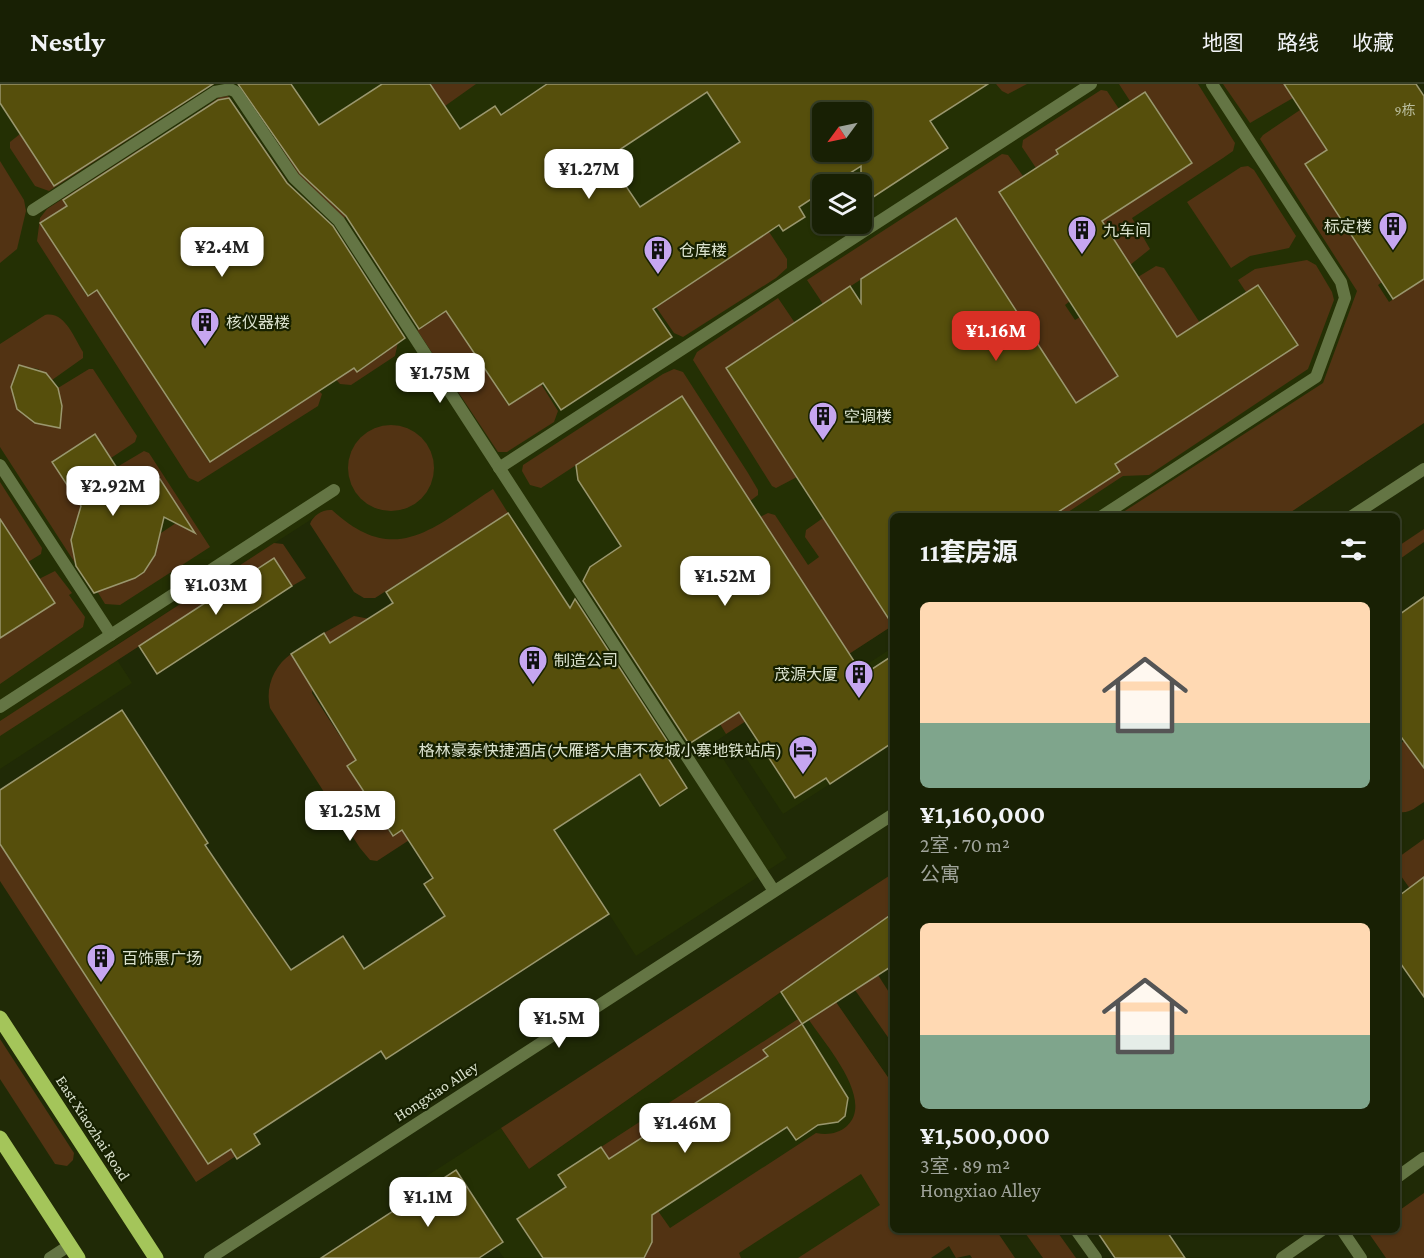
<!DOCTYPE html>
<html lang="zh">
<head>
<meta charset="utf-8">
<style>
	:root { --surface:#182004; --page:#252d13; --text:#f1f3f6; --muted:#9fa39a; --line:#363e26; --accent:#d93025 }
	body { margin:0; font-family:"Crimson Pro","Noto Sans SC",serif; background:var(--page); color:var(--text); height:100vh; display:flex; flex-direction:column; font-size:22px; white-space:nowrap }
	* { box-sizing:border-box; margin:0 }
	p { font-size:20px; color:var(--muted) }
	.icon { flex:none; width:33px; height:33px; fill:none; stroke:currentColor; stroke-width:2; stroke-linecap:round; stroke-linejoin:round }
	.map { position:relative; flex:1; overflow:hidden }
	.side { position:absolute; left:890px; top:429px; width:510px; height:720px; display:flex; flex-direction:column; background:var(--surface); border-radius:9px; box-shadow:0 2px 4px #0004,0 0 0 2px var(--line) }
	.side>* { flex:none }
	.needle { width:39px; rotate:237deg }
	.fabs { position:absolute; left:812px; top:18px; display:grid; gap:12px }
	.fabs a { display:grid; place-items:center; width:60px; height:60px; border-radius:9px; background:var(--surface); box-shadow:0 2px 4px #0004,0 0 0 2px var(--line); font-size:30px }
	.price { position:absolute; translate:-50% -51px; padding:0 14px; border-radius:12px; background:#fff; color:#222; font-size:20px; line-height:39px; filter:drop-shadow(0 2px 3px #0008) }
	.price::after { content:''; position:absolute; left:50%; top:36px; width:18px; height:14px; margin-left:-9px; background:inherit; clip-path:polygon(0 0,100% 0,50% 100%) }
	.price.current { background:var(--accent); color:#fff }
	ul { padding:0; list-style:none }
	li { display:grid; align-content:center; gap:12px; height:318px; padding:0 30px }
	li span { display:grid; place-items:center; height:186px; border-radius:9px; color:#555 }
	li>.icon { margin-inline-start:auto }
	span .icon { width:108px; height:108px; fill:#fffc; stroke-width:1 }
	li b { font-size:26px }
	h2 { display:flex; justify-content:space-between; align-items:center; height:72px; padding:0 30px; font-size:26px }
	header { display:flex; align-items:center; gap:36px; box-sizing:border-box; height:84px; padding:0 30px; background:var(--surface); border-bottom:2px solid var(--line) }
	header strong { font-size:28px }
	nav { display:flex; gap:33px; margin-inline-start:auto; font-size:21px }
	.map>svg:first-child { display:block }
</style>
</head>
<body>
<header>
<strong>Nestly</strong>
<nav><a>地图</a><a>路线</a><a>收藏</a></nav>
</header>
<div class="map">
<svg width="1424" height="1174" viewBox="0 0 1424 1174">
	<rect width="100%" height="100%" fill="#202a06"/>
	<g fill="#243004" fill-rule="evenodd">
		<path d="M 0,0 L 1350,0 L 1424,106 L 1424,339 L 1285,432 L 892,432 L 892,542 L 713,659 L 787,774 L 636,872 L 555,746 L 541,754 L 371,484 L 315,433 L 110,565 L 132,599 L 0,685 ZM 822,28 L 861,28 L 861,68 L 822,68 ZM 822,100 L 861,100 L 861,140 L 822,140 Z"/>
		<path d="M 892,564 L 892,572 L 759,658 L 826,694 L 830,700 L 783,730 L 739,663 Z"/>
		<path d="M 781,908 L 802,940 L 836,918 L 892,999 L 892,1146 L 931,1174 L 504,1174 L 496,1163 L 479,1174 L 449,1174 L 405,1106 L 501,1044 L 529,1085 Z"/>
	</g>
	<g fill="#523313">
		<path d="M 210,0 L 214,0 L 49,107 L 35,102 L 10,64 L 10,58 L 20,50 L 54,102 Z"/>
		<path d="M 240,0 L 356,95 L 476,271 L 738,101 L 787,175 L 787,184 L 776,194 L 683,253 L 674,249 L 656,223 L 481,279 L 508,321 L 541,300 L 558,327 L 554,338 L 507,368 L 498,368 L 417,246 L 442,230 L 368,118 L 344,134 L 299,91 Z"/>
		<path d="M 430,0 L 476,0 L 445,22 Z"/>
		<path d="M 996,0 L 1027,0 L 1008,10 L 1002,7 Z"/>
		<path d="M 1119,0 L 1198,0 L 1235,59 L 1233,67 L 1223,74 L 1132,134 L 1150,165 L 1130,181 L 1095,126 L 1124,107 L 1132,118 L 1192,79 L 1146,8 L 1130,17 Z"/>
		<path d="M 1223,0 L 1284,0 L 1293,14 L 1250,39 Z"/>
		<path d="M 1101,6 L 1107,7 L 1119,25 L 1056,66 L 1058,70 L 1036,84 L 1022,63 L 1023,56 Z"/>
		<path d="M 228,12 L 398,258 L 395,272 L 351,301 L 340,300 L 332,291 L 345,289 L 354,284 L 357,288 L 381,272 L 379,268 L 178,42 L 220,13 Z"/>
		<path d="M 1350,21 L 1382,198 L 1378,201 L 1389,218 L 1424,195 L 1424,339 L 1285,432 L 1117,432 L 1323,299 L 1357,207 L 1260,55 L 1263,51 L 1300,26 L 1313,45 Z"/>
		<path d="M 154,59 L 148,69 L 41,139 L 87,212 L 97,206 L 209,378 L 307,315 L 271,259 L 322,310 L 318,322 L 198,398 L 189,394 L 37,157 L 40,134 L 47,125 L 140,65 Z"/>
		<path d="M 1002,70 L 1008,71 L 1023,92 L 999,108 L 1070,217 L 1065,221 L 1075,236 L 1080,233 L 1118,292 L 1109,298 L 1148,358 L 1298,261 L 1259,201 L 1246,208 L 1238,196 L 1255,185 L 1307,176 L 1316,181 L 1332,208 L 1334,216 L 1308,285 L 1149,391 L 1123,392 L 1062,432 L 1052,432 L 1120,388 L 956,134 L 823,220 L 807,196 Z"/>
		<path d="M 0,77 L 24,116 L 26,127 L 17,165 L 0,179 Z"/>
		<path d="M 1248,82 L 1254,86 L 1296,152 L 1289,164 L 1250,172 L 1231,184 L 1187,118 L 1241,83 Z"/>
		<path d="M 1156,182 L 1164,184 L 1200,239 L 1177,253 L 1138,193 Z"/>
		<path d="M 778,214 L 795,239 L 726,284 L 797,393 L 776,404 L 772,402 L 693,276 L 697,268 Z"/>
		<path d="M 45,231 C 65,227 74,254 83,268 L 83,274 L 52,296 L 38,285 L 19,282 C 2,313 21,344 58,340 L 62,322 L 58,304 L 89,285 L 93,285 L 137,352 L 135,358 L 111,374 L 95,350 L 52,377 L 83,425 C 70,443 69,458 77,479 L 116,499 C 143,495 157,478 158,451 L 185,433 L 160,396 L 135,412 L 117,383 L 144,367 L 149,369 L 210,463 L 120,521 L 105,520 L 91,497 L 88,499 L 0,363 L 0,260 Z"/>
		<path d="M 674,285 L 683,288 L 748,389 L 758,406 L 758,411 L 750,417 L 682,312 L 541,404 L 530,401 L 522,387 L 523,381 L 663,290 Z"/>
		<circle cx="391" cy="384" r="43"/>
		<path d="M 0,398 L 42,464 L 41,470 L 28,478 L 12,454 L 0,462 Z"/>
		<path d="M 493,405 L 508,429 L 375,514 L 364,514 L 354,508 L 310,440 C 313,431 323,425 332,426 C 396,485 433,443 493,405 Z"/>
		<path d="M 768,429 L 775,431 L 808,481 L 819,473 L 805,453 L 806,446 L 823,434 L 890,536 L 892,535 L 892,542 L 726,650 L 720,640 L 760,433 Z"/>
		<path d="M 1424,445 L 1424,458 L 1397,477 L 1397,463 Z"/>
		<path d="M 274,459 L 283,460 L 306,494 L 292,502 L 274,475 L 0,652 L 0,637 Z"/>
		<path d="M 55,487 L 72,509 L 69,511 L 85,533 L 83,543 L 0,600 L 0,554 L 39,495 Z"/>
		<path d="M 354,532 L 370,535 L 333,564 L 324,549 Z"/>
		<path d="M 291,570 L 316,588 L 312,609 L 349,666 L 365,670 L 347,682 L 392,752 L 411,740 L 417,751 L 377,777 L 370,776 L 360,764 L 270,624 C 265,603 274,582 291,570 Z"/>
		<path d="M 1404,657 L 1424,684 L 1424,718 C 1415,724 1407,731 1397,727 L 1396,658 L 1399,661 Z"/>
		<path d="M 1424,755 L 1424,793 L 1418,816 L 1401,792 L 1397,794 L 1396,775 Z"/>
		<path d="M 0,760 L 207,1079 L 231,1065 L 236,1072 L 196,1098 L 0,797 Z"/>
		<path d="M 892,790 L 892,830 L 529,1085 L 501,1044 Z"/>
		<path d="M 878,891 L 892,913 L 892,959 L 855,906 Z"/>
		<path d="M 836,918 L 892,999 L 892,1146 L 996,1146 L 1015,1174 L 972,1174 L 970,1171 L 956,1174 L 949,1162 L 931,1174 L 798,1174 L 880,1121 L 861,1090 L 739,1169 L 741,1174 L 642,1174 C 655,1162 653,1149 647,1134 L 658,1127 L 670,1144 L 816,1049 C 827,1051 838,1050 847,1042 C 875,1016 825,960 809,936 Z"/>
		<path d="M 798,935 L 802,940 L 764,965 L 768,972 L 609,1075 L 601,1063 Z"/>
		<path d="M 0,955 L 74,1069 L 73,1076 L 67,1082 L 55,1080 L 0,995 Z"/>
		<path d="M 1424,1109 L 1424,1174 L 1386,1174 L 1368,1148 L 1371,1146 L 1396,1146 L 1397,1128 Z"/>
		<path d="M 1023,1146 L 1056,1146 L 1076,1174 L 1043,1174 Z"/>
	</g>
	<g fill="#564f0c" stroke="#9a976e" stroke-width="1.5" fill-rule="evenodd">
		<path d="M 0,0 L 213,0 L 54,102 L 0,19 Z"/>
		<path d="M 238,0 L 291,0 L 319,41 L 382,0 L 430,0 L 460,45 L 495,22 L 501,31 L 547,0 L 988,0 L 930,37 L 948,64 L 861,121 L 861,82 L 833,100 L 822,100 L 822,108 L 799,123 L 805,133 L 783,147 L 779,141 L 653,225 L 672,253 L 561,326 L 543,299 L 509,321 L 446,227 L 419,245 L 346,132 L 300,89 ZM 707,8 L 740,58 L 640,123 L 607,74 ZM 822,28 L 861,28 L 861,68 L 822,68 Z"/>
		<path d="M 1284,0 L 1416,0 L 1424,12 L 1424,195 L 1393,215 L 1305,80 L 1327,66 Z"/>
		<path d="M 1145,8 L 1192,79 L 1102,137 L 1177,253 L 1258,201 L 1298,261 L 1115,380 L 1120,388 L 1052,432 L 892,432 L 892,540 L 726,284 L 850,202 L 861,219 L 861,195 L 956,134 L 1076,319 L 1118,292 L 999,108 L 1058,70 L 1056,66 Z"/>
		<path d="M 229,14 L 287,99 L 333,142 L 405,254 L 357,288 L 354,284 L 210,378 L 97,206 L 88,212 L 40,139 L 67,122 L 63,116 L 218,16 Z"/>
		<path d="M 19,281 L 46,289 L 58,304 L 62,322 L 60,344 L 35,339 L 17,325 L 11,303 Z"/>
		<path d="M 682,312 L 863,591 L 892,572 L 892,659 L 830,700 L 826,694 L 795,714 L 739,628 L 689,660 L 583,497 L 590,483 L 621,462 L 578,396 L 576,381 Z"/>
		<path d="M 95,350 L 135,412 L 160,395 L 195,449 L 164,433 L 155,471 L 144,488 L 135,494 L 94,509 L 76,482 L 71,456 L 81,422 L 52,378 Z"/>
		<path d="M 508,429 L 570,524 L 575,515 L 675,669 L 668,674 L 687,704 L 660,722 L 640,690 L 554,746 L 609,830 L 386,975 L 381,967 L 254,1050 L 260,1060 L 237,1075 L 231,1065 L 208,1080 L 0,760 L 0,706 L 122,626 L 208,759 L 205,761 L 228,795 L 291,886 L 343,852 L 364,885 L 445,832 L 424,800 L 433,794 L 402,746 L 393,752 L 347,682 L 356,676 L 291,570 L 324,549 L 330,559 L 393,519 L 386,508 Z"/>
		<path d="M 0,435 L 55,519 L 0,554 Z"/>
		<path d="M 274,474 L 292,502 L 157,590 L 139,562 Z"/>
		<path d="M 1424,513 L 1424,684 L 1396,646 L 1396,533 Z"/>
		<path d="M 1424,793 L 1424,913 L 1396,873 L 1396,814 Z"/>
		<path d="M 892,830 L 892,882 L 802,940 L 781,908 Z"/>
		<path d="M 802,940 L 848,1014 L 845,1032 L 838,1038 L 818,1041 L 796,1056 L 787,1043 L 652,1131 L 652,1158 L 644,1174 L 543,1174 L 517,1135 L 566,1103 L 558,1091 L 601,1063 L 609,1075 L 768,972 L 763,966 Z"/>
		<path d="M 456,1086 L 503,1158 L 479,1174 L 321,1174 Z"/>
		<path d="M 1096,1146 L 1166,1146 L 1185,1174 L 1115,1174 Z"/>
	</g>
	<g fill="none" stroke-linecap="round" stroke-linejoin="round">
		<g stroke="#647544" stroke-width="12">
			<path d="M 33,126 L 215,8 L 230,5 L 236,8 L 294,94 L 339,137 L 774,807"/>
			<path d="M 0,381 L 111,551"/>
			<path d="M 499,384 L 1091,0"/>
			<path d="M 1102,432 L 1316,293 L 1345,214 L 1341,198 L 1212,0"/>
			<path d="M 0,623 L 334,406"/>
			<path d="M 1396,1094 L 1424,1074"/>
			<path d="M 1076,1146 L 1096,1174"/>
			<path d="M 1342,1146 L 1361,1174"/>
			<path d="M 50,1174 L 70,1161"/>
			<path d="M 1282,1174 L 1322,1146"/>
		</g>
		<g stroke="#647544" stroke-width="12">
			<path d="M 1352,432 L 1424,385"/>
			<path d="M 210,1174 L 892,731"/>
		</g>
		<g stroke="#a4c55a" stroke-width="15">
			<path d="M 0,934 L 156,1174"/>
			<path d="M 0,1054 L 78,1174"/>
		</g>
	</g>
	<defs>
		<g id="building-pin" transform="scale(1.5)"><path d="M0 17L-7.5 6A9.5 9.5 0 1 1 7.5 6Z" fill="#c6a6f0" stroke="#162000"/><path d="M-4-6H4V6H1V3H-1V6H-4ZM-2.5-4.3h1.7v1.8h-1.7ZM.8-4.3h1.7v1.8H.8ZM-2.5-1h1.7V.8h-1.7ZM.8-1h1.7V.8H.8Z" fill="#111"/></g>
		<g id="hotel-pin" transform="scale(1.5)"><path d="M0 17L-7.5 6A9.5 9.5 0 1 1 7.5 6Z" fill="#c6a6f0" stroke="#162000"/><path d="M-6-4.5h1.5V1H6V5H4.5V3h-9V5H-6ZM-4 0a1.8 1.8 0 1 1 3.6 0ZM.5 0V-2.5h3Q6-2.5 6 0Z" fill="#111"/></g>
	</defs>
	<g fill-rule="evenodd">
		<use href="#building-pin" x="1393" y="142"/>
		<use href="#building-pin" x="1082" y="146"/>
		<use href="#building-pin" x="658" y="166"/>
		<use href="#building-pin" x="205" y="238"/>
		<use href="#building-pin" x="823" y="332"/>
		<use href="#building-pin" x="533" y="576"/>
		<use href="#building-pin" x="859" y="590"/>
		<use href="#hotel-pin" x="803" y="666"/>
		<use href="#building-pin" x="101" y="874"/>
	</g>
	<g text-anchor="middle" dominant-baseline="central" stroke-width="4.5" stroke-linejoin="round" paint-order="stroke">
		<g font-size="14" fill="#babd9e">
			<text x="1405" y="26">9栋</text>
		</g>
		<g font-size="16" fill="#dbe2ce" stroke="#162000" text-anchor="start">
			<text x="1372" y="142" text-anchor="end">标定楼</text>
			<text x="1103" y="146">九车间</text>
			<text x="679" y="166">仓库楼</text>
			<text x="226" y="238">核仪器楼</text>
			<text x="844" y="332">空调楼</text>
			<text x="554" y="576">制造公司</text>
			<text x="838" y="590" text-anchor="end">茂源大厦</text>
			<text x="782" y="666" text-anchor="end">格林豪泰快捷酒店(大雁塔大唐不夜城小寨地铁站店)</text>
			<text x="122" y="874">百饰惠广场</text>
		</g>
		<g font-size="16" fill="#dbe2ce" stroke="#162000">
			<text transform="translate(436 1007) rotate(-33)">Hongxiao Alley</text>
			<text transform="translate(93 1044) rotate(57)">East Xiaozhai Road</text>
		</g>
	</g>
</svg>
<div class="fabs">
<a><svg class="needle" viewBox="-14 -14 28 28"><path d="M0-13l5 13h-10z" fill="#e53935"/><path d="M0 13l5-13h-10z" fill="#9fa39a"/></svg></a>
<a><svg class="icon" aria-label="layers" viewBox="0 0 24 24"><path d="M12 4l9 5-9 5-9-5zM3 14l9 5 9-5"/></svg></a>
</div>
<b class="price" style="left:589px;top:116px">¥1.27M</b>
<b class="price" style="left:222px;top:194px">¥2.4M</b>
<b class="price current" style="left:996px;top:278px">¥1.16M</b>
<b class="price" style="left:440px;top:320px">¥1.75M</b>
<b class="price" style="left:113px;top:433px">¥2.92M</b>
<b class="price" style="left:725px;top:523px">¥1.52M</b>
<b class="price" style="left:216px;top:532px">¥1.03M</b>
<b class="price" style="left:350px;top:758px">¥1.25M</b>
<b class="price" style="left:559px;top:965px">¥1.5M</b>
<b class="price" style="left:685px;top:1070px">¥1.46M</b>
<b class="price" style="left:428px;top:1144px">¥1.1M</b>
<section class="side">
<h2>11套房源<svg class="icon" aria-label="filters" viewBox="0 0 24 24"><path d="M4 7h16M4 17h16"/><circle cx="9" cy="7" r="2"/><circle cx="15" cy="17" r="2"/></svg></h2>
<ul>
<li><span style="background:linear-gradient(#ffd9b3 65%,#7fa58c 0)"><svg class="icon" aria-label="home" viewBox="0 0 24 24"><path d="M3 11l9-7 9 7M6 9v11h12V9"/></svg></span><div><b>¥1,160,000</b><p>2室 · 70 m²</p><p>公寓</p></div></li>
<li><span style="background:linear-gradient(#ffd9b3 60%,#7fa58c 0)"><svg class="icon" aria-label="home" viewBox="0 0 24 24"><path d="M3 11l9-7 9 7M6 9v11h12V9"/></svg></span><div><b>¥1,500,000</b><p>3室 · 89 m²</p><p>Hongxiao Alley</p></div></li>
</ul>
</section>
</div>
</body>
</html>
